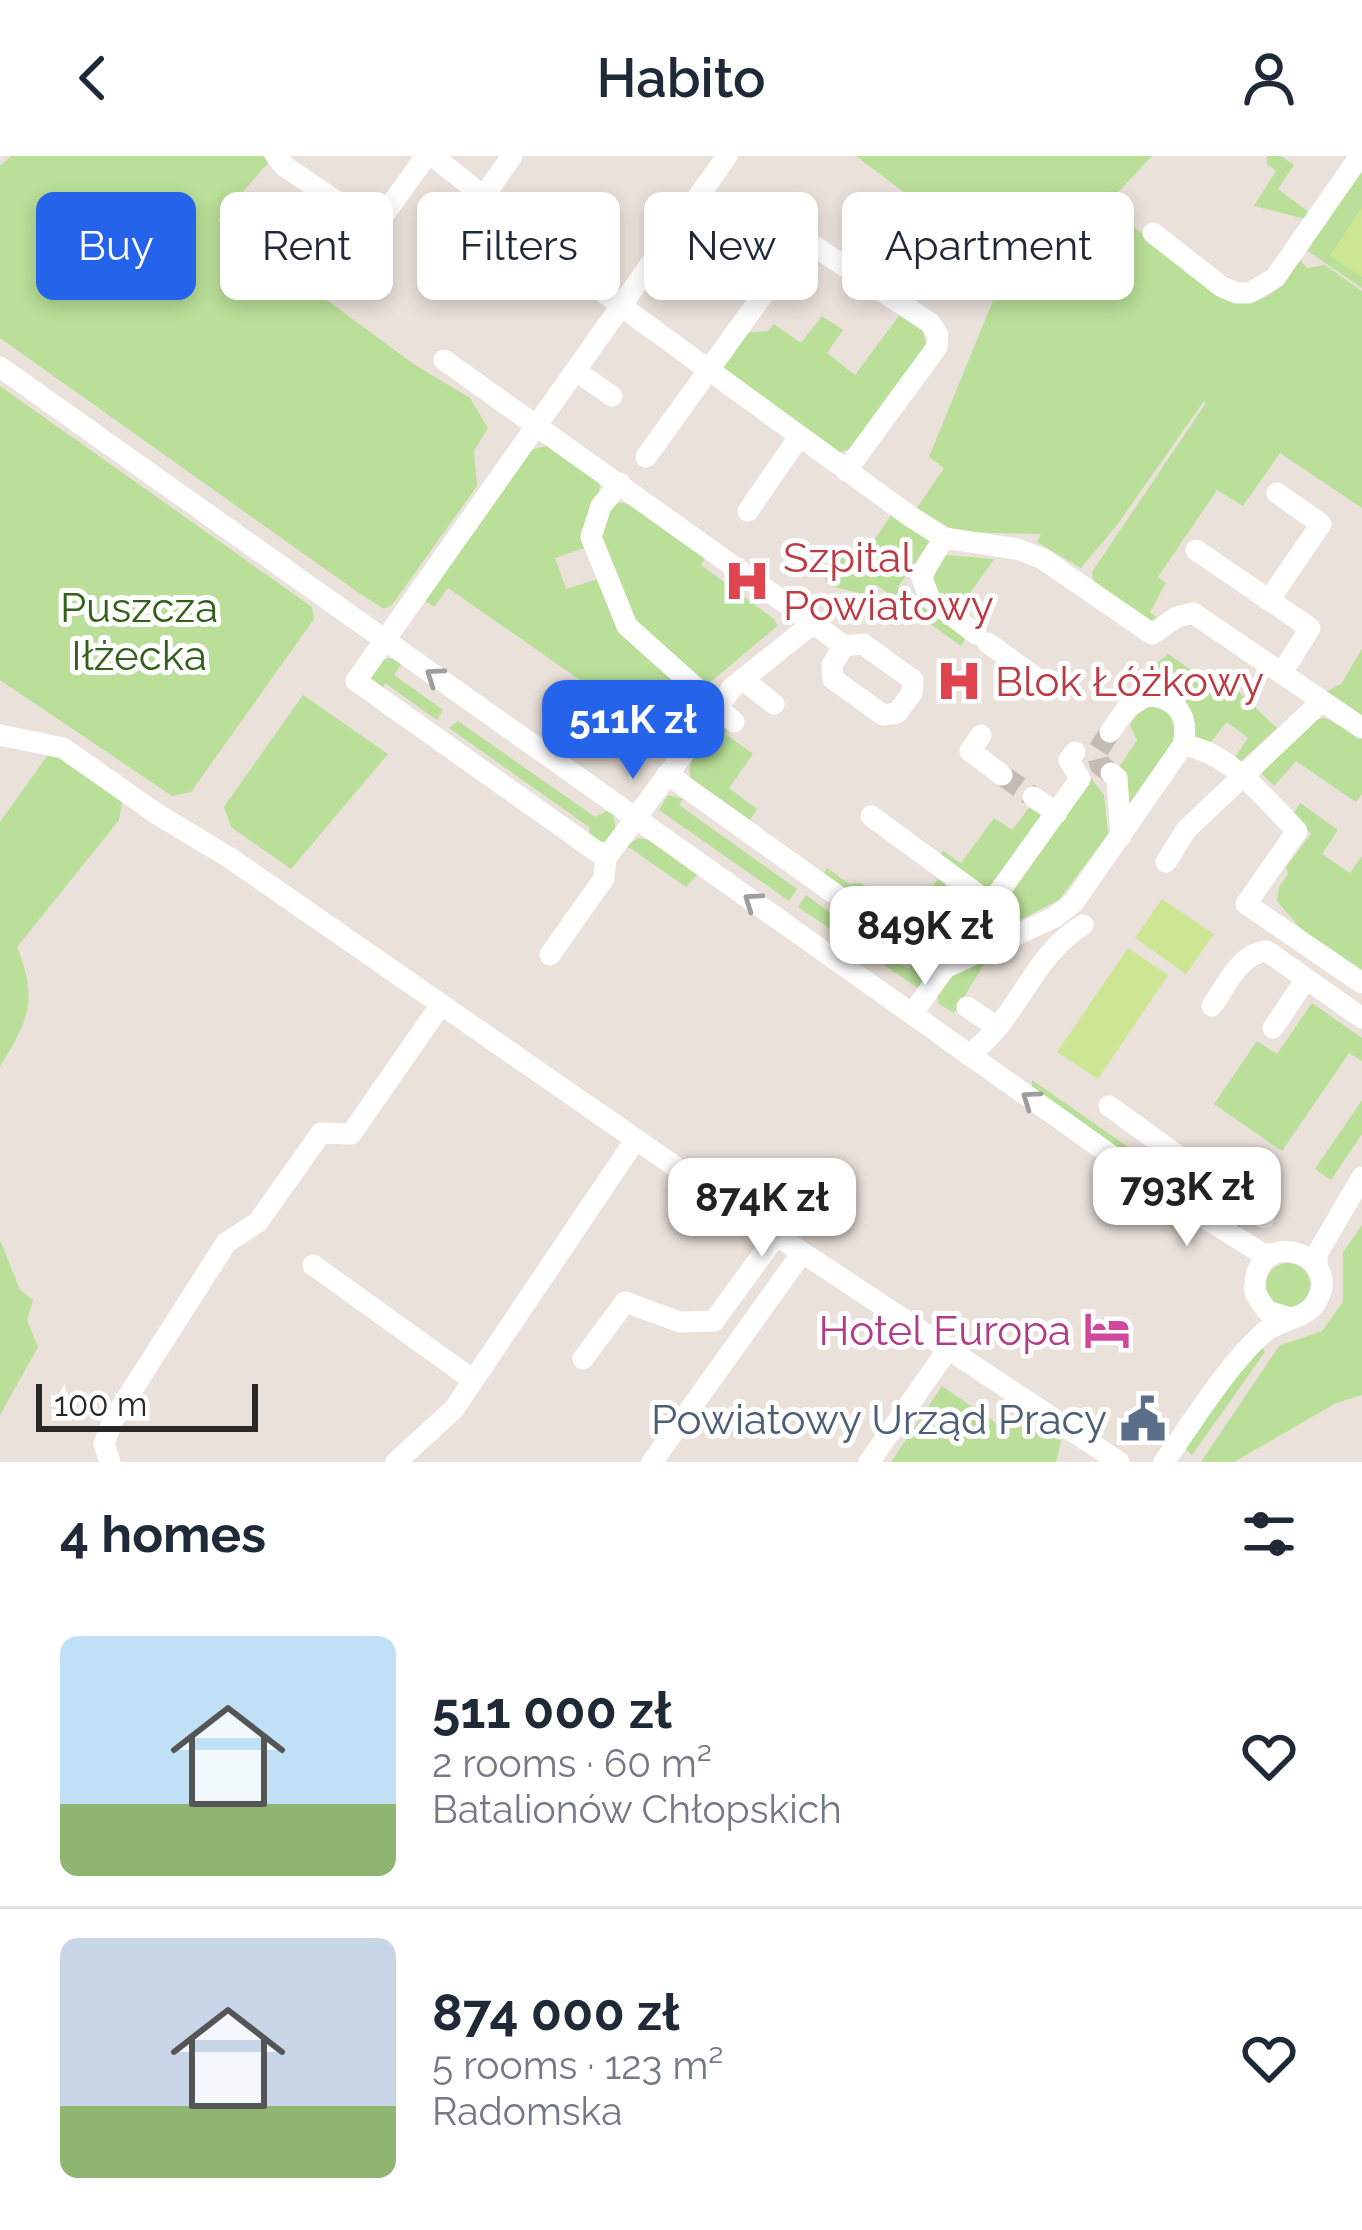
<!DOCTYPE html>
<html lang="en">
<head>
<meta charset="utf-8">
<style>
	:root { --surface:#fff; --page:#f2f2f3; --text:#1f2937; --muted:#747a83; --line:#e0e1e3; --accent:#2563eb }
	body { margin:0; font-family:Raleway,sans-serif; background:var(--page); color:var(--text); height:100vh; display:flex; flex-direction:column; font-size:45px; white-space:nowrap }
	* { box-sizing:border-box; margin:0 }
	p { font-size:39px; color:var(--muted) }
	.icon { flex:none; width:66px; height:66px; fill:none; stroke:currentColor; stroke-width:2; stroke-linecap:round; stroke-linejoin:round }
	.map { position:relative; height:1306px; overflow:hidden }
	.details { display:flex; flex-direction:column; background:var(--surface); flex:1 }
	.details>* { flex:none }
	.top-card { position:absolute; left:36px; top:36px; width:1290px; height:108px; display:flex; gap:24px }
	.scale { position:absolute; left:36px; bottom:30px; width:222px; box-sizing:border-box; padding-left:12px; border:6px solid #282828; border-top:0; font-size:33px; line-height:42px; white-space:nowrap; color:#282828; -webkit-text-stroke:9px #fff; paint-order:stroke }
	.price { position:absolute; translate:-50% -102px; padding:0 27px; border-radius:24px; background:#fff; color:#222; font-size:39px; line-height:78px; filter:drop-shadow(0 3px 6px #0008) }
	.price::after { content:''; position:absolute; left:50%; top:72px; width:36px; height:27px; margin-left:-18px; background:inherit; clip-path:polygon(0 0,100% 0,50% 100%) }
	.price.current { background:var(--accent); color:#fff }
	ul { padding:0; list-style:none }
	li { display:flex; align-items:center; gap:36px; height:300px; padding:0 60px }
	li+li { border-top:3px solid var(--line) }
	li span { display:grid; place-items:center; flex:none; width:336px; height:240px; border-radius:18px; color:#555 }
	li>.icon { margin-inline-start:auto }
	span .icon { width:144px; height:144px; fill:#fffc; stroke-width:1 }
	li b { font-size:51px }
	h2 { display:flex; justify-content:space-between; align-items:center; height:144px; padding:0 60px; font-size:51px }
	.tag { padding:0 42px; border-radius:18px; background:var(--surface); box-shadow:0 6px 18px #0003; font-size:42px; line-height:108px }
	.tag.current { background:var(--accent); color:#fff }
	header { display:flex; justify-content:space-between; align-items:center; height:156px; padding:0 60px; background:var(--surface); font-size:54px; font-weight:600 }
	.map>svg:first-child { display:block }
</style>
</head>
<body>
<header><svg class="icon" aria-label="back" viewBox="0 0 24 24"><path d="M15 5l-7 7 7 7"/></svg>Habito<svg class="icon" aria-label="person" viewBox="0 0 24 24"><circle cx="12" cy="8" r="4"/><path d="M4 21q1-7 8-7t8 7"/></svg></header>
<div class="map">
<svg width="1362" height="1306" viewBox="0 0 1362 1306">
	<rect width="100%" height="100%" fill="#eae1da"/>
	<g fill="#b9df98">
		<path d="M 11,0 L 262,0 L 269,6 L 218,64 L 415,209 L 470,242 L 488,272 L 474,295 L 477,330 L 392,449 L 384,453 L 356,435 L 0,182 L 0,10 Z"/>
		<path d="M 856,0 L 1152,0 L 1107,48 C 1137,71 1223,155 1259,144 C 1279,137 1288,120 1300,104 L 1307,112 L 1325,109 L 1362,135 L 1362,352 L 1280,297 L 1243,350 L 1217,334 L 1158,421 L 1166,427 L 1150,456 L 1158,463 L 1152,466 L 1094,428 L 1092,416 L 1206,247 L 1204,245 L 1117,369 L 1081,412 L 1037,386 L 1041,378 L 957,376 L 917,352 L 944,312 L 929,301 L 1006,113 Z"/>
		<path d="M 1267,0 L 1281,0 L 1294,9 L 1278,33 L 1310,57 L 1306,63 L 1254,50 L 1276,15 L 1267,8 Z"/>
		<path d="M 1362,14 L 1362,132 L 1306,94 Z"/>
		<path d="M 901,157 L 922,172 L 926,189 L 854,292 L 837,297 L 723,213 L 745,177 L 768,175 L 774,168 L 801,187 L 822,160 L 843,174 L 827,197 L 855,219 Z"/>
		<path d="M 0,230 L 312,451 L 314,463 L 191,636 L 172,640 L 0,524 Z"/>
		<path d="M 552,288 L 595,321 L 600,329 L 599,340 L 587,359 L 587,391 L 555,402 L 566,433 L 598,423 L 696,545 L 693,567 L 676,591 L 448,432 L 434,451 L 423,443 L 531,294 Z"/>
		<path d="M 621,347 L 634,348 L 707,400 L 701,409 L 774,463 L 777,470 L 706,530 L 634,468 L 598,386 L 599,365 L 614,348 Z"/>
		<path d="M 892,358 L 930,385 L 898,431 L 967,479 L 961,490 L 878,430 L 870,440 L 831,430 L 825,424 L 847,392 L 862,402 Z"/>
		<path d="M 946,399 L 994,403 L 959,453 C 933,435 925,426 946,399 Z"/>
		<path d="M 1362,493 L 1362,566 L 1322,538 L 1341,528 Z"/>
		<path d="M 1168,498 L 1217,532 L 1225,523 L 1277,572 L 1239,607 L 1234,603 L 1248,582 L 1227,566 L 1211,586 L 1195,582 C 1193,546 1179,532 1149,514 Z"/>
		<path d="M 388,502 L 403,506 L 394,519 L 443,554 L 437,564 L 385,527 L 382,537 L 370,524 L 370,517 L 380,505 Z"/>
		<path d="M 303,539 L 388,598 L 291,713 L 231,671 L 224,651 Z"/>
		<path d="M 1143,550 L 1171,552 L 1180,578 L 1128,656 L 1116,616 L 1137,584 L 1130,569 Z"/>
		<path d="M 1325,562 L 1362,582 L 1362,638 L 1356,646 L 1296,605 L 1274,630 L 1259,615 L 1315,563 Z"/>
		<path d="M 458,565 L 595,661 L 607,655 L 613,658 L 616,674 L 607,686 L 590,684 L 589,671 L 449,572 Z"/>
		<path d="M 720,570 L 728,573 L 725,578 L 753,598 L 729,632 L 757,653 L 750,664 L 691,623 C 684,605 706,581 720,570 Z"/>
		<path d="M 50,596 L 66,601 L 123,642 L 119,664 L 17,791 C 38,843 29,865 0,910 L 0,666 Z"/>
		<path d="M 1091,622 L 1104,639 L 1108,678 L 1059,744 L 994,777 L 1008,755 L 1001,749 Z"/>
		<path d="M 668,639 L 683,643 L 679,649 L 797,733 L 789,745 L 659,654 Z"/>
		<path d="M 1300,647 L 1338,674 L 1322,698 L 1350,717 L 1362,700 L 1362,818 L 1307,780 L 1277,745 L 1279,731 L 1288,718 L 1286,711 L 1311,678 L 1293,658 Z"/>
		<path d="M 1032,648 L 1043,656 L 990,730 L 976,731 L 937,703 L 943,695 L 961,707 L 994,662 L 1012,674 Z"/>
		<path d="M 638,682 L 649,684 L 697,719 L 686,731 L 627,690 Z"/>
		<path d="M 827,712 L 849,728 L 861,727 L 904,758 L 895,769 L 824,717 Z"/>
		<path d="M 938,723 L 968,745 L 931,795 L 901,773 Z"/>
		<path d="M 806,739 L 908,813 L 916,804 L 928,820 L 921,834 L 798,751 Z"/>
		<path d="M 991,797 L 954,857 L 939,848 L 937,839 L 950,819 Z"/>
		<path d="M 1312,847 L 1362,882 L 1362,905 L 1349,897 L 1282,995 L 1214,948 L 1257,885 L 1277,898 Z"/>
		<path d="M 1032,924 L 1240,1069 L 1241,1077 L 1032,932 Z"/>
		<path d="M 1362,944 L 1362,978 L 1331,1024 L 1315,1013 Z"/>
		<path d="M 1362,1069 L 1362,1239 L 1336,1247 L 1234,1306 L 1201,1306 L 1279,1190 L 1322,1175 L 1343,1146 L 1343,1096 Z"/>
		<path d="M 0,1084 L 20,1134 L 33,1144 L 27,1164 L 38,1191 L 0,1259 Z"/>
		<circle cx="1288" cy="1129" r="22"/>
		<path d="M 1260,1188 L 1265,1196 L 1192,1299 L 1185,1292 Z"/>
		<path d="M 942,1230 L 1006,1274 L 1019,1257 L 1061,1285 L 1056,1306 L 891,1306 Z"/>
	</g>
	<g fill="#cde694">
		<path d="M 1362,51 L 1362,121 L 1330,100 Z"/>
		<path d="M 1162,743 L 1214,778 L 1186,818 L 1135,782 Z"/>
		<path d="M 1128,792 L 1168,819 L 1098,923 L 1057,896 Z"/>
	</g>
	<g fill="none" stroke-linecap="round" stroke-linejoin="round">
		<g stroke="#c3bcb6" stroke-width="21" stroke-dasharray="21 10" stroke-linecap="butt">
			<path d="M 1110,576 L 1097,596 L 1100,609 L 1111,617"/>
			<path d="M 1002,619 L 1033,641"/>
		</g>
		<g stroke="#fff" stroke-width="21">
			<path d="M 276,0 L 284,10 L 370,68 L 380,64 L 426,0"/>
			<path d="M 433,0 L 621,150 L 911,361 L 944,382 L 1017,393 L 1043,403 L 1152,478 L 1177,461 L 1193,457 L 1362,572"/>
			<path d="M 484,40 L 512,0"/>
			<path d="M 1153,77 L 1222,131 L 1237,137 L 1249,137 L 1275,122 L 1360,0"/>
			<path d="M 444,204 L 813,467 L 732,532 L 606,702 L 604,722 L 550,799"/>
			<path d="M 0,211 L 1160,1034 L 1263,1098 L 1274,1098"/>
			<path d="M 576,215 L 612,240"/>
			<path d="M 646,301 L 793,97 L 808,86 L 930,167 L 938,179 L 937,191 L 846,315"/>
			<path d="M 620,327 L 601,350 L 591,381 L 627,470 L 734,566"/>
			<path d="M 748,355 L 799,281"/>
			<path d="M 944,382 L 921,420 L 930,443 L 976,478"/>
			<path d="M 1196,394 L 1310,472 L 1282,517"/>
			<path d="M 1269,444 L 1321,368 L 1277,337"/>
			<path d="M 813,467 L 844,490 L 832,509 L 833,523 L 883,559 L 897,557 L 912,537 L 913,524 L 863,488 L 844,490"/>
			<path d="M 988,487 L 1043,527"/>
			<path d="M 742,523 L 774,548"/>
			<path d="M 0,579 L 63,592 L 157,658 L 230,702 L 732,1050 L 1119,1306"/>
			<path d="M 981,579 L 970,595 L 1002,619"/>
			<path d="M 1183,589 C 1230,596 1265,643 1297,675 L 1246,748 L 1362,827"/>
			<path d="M 1111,617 L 1117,622 L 1121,680"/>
			<path d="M 667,618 L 943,815"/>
			<path d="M 1033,641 L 1057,657"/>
			<path d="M 871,660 L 991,748"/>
			<path d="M 606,702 L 356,525 L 727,0"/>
			<path d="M 1166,706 L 1186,674 L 1322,545"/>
			<path d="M 945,812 L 1055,761 L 1074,746 L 1183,589 C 1190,560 1176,540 1146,540 L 1127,552 L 1110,576"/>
			<path d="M 1212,850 C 1226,830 1240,797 1267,795 L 1362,862"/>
			<path d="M 967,851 L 997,871"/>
			<path d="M 912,858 L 1080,623 L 1069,604 L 1075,596"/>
			<path d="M 1273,872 L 1306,823"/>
			<path d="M 968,899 C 1017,866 1031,800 1083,769"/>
			<path d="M 1109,950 L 1264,1062"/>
			<path d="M 313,1109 L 473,1224"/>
			<path d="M 1317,1112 L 1317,1098 L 1362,1021"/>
			<path d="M 583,1203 L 625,1146 L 680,1166 L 714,1165 L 776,1080"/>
			<path d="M 110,1306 L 104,1288 L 113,1264 L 226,1087 L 258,1066 L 321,977 L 351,978 L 440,850"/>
			<path d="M 396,1306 L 454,1253 L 636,983"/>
			<path d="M 652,1306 L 802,1097"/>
			<path d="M 869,1306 L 948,1193"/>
			<path d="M 1164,1306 C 1195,1263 1223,1215 1261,1179 C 1277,1163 1305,1165 1316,1146 C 1347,1097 1250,1067 1255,1137 L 1267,1155 L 1291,1162"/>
		</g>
	</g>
	<defs><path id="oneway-chevron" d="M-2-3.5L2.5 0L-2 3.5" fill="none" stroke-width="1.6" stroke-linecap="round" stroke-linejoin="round" transform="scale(3)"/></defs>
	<g stroke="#9e9e9e">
		<use href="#oneway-chevron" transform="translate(434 520) rotate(-145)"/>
		<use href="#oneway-chevron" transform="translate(752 745) rotate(-145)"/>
		<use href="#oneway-chevron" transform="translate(1030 943) rotate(-145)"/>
	</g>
	<defs>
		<g id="hospital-bare" transform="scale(3.6)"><path d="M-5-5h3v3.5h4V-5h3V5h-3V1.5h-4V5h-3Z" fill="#e0444e" stroke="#fff" stroke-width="2.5" paint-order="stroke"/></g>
		<g id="hotel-bare" transform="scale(3.6)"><path d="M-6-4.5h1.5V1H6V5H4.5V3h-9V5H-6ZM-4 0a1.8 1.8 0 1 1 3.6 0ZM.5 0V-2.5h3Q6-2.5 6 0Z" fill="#d1479c" stroke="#fff" stroke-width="2.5" paint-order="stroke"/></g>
		<g id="civic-bare" transform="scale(3.6)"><path d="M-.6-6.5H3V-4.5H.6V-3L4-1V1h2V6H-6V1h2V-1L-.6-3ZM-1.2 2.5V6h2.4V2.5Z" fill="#5c6f8a" stroke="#fff" stroke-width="2.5" paint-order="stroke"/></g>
	</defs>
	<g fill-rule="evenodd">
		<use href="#hospital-bare" x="747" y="425"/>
		<use href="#hospital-bare" x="959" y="525"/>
		<use href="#hotel-bare" x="1107" y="1174"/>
		<use href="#civic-bare" x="1143" y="1263"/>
	</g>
	<g text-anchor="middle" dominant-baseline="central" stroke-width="10" stroke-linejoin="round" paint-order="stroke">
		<g font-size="42" fill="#be3a42" stroke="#fff" text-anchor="start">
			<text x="783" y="401">Szpital<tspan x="783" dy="48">Powiatowy</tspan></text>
			<text x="995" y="525">Blok Łóżkowy</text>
		</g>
		<g font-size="42" fill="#33611c" stroke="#fff">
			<text x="139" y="451">Puszcza<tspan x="139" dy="48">Iłżecka</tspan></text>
		</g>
		<g font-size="42" fill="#b23c85" stroke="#fff" text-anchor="end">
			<text x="1071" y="1174">Hotel Europa</text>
		</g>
		<g font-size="42" fill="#4e5e75" stroke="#fff" text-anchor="end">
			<text x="1107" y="1263">Powiatowy Urząd Pracy</text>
		</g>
	</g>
</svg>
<div class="scale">100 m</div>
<b class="price current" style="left:633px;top:626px">511K zł</b>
<b class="price" style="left:925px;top:832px">849K zł</b>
<b class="price" style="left:1187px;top:1093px">793K zł</b>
<b class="price" style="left:762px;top:1104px">874K zł</b>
<div class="top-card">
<a class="tag current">Buy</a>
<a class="tag">Rent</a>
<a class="tag">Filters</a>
<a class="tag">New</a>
<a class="tag">Apartment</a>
</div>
</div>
<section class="details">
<h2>4 homes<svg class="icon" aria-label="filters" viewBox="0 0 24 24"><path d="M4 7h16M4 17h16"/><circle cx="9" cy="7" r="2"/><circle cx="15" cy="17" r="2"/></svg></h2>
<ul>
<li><span style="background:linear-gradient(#bfe0f5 70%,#8fb573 0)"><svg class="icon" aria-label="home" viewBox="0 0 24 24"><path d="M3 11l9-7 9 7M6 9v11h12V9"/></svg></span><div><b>511 000 zł</b><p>2 rooms · 60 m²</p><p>Batalionów Chłopskich</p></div><svg class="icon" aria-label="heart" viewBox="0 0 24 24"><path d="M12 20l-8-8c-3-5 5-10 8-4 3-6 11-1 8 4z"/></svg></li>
<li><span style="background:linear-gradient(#c9d6e8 70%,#8fb573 0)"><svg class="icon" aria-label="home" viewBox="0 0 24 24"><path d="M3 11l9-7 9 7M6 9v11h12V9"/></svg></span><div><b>874 000 zł</b><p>5 rooms · 123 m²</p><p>Radomska</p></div><svg class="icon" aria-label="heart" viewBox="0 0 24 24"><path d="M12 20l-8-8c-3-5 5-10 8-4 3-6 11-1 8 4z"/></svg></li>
</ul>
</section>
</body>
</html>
